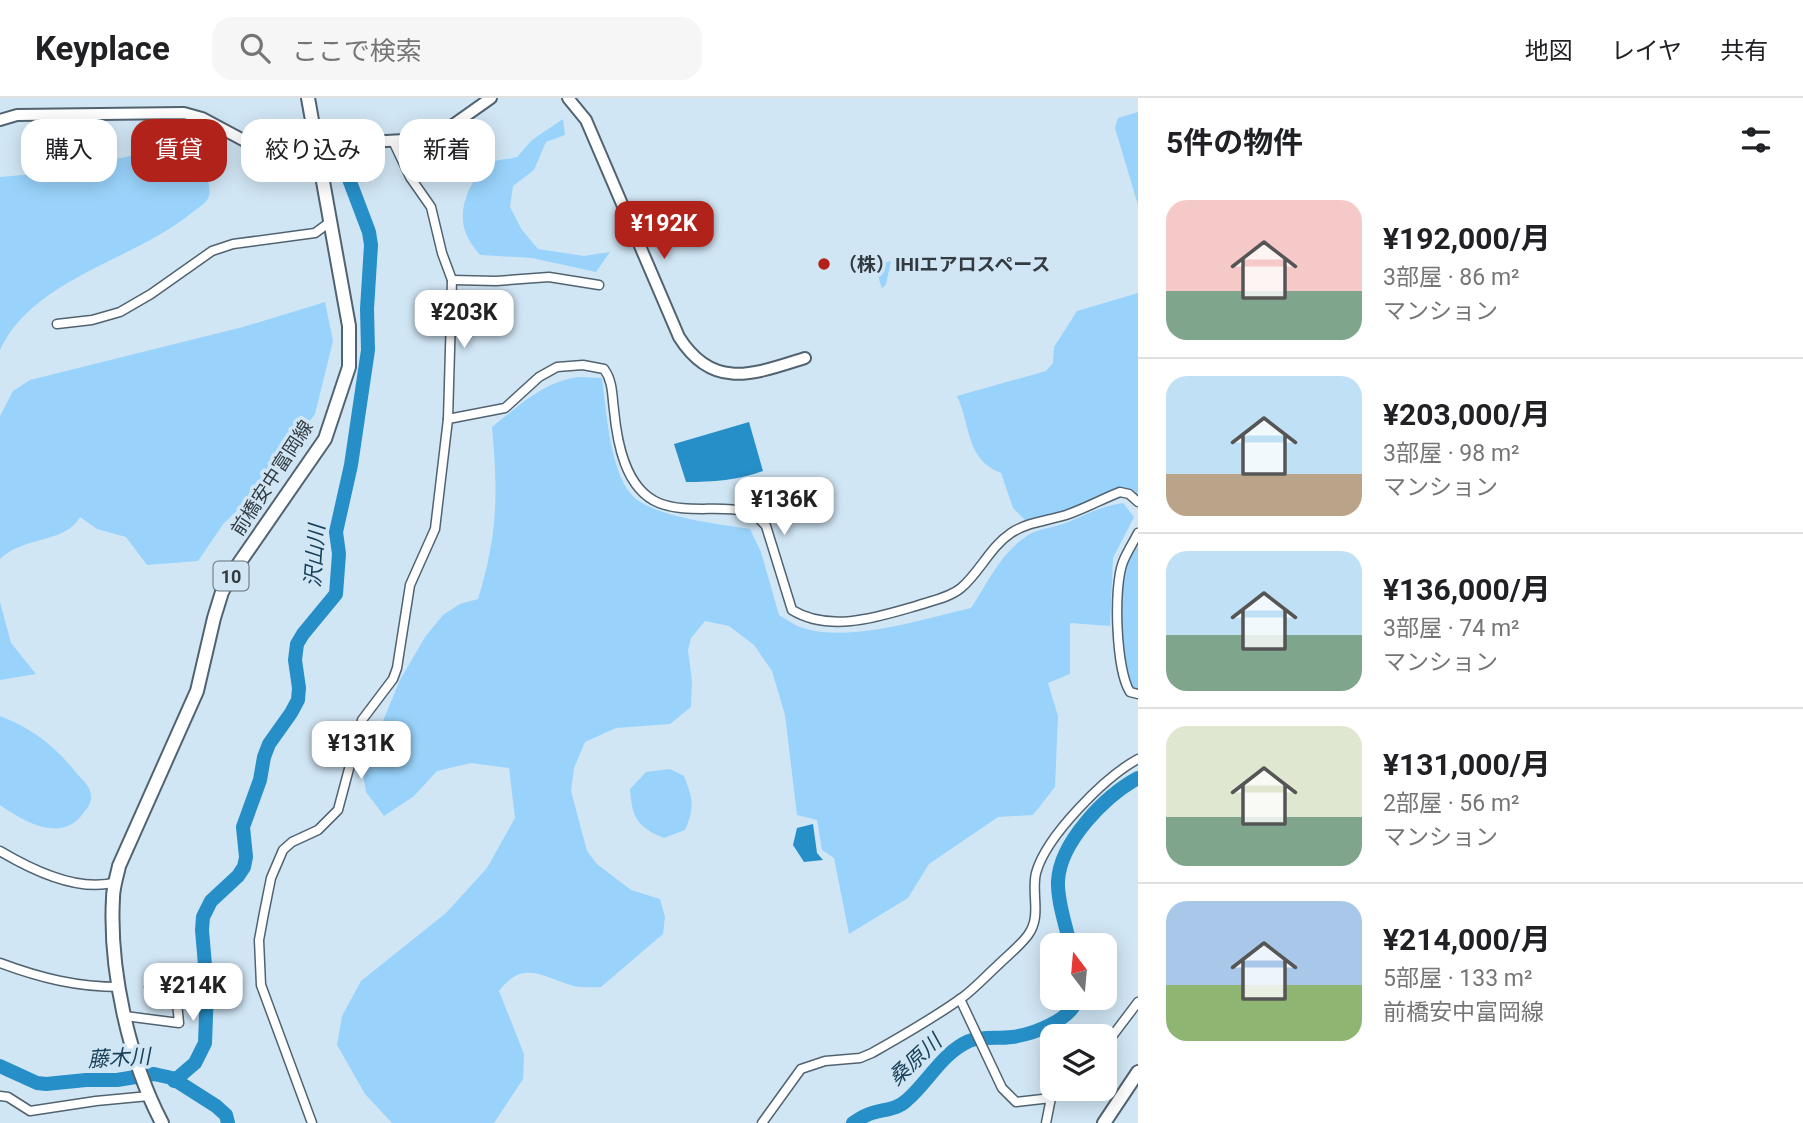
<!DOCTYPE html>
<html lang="ja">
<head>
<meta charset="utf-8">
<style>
	:root { --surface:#fff; --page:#f6f6f6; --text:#202124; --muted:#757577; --line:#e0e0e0; --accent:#b1221a }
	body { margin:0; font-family:Roboto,"Noto Sans JP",sans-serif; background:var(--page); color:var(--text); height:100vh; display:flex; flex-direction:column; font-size:26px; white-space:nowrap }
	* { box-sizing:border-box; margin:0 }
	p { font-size:23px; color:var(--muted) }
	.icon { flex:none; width:38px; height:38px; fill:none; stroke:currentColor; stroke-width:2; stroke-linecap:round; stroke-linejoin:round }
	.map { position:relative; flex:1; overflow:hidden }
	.drawer { display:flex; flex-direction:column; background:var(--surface); width:665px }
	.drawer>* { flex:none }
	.guide { position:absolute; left:21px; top:21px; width:665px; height:63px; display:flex; gap:14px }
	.needle { width:46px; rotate:344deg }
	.fabs { position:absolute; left:1040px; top:835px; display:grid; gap:14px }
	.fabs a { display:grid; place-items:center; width:77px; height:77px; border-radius:14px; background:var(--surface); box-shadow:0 4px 18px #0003; font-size:35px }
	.price { position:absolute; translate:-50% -60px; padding:0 16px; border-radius:14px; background:#fff; color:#222; font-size:23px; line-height:46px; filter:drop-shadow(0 2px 4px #0008) }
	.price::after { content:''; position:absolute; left:50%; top:42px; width:21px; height:16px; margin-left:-10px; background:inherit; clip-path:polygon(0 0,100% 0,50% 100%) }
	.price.selected { background:var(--accent); color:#fff }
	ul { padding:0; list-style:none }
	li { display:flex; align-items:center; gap:21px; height:175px; padding:0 28px }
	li+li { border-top:2px solid var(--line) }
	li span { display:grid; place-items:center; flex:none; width:196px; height:140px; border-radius:21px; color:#555 }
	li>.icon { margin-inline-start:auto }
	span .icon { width:84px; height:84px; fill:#fffc; stroke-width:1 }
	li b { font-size:30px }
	h2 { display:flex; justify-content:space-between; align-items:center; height:84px; padding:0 28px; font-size:30px }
	.chip { padding:0 24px; border-radius:21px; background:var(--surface); box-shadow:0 4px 18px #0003; font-size:24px; line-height:63px }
	.chip.selected { background:var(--accent); color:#fff }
	header { display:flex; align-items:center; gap:42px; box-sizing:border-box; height:98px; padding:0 35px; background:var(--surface); border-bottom:2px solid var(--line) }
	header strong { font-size:33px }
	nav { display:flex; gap:38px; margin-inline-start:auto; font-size:24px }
	.search { width:490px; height:63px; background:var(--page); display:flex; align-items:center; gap:18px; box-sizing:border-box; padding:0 24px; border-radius:21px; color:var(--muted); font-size:26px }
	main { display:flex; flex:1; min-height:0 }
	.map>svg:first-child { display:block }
</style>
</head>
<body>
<header>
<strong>Keyplace</strong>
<div class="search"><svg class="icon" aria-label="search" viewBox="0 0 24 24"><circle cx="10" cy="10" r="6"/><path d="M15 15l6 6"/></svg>ここで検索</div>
<nav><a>地図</a><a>レイヤ</a><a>共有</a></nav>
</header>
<main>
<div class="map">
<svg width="1138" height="1025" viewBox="0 0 1138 1025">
	<rect width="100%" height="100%" fill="#d1e6f5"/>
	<g fill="#99d3fb">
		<path d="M 1138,14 L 1138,107 L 1115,30 L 1118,20 Z"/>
		<path d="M 563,21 L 565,37 L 546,44 L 534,72 L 513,88 L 510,109 L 522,132 L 538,151 L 584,158 L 610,154 L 596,174 L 532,160 L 480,157 C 472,147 464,137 463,123 C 461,101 475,73 495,63 C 502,61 511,61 517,59 L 532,42 Z"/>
		<path d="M 135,57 L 183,61 L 205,72 C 207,79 211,91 209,98 C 207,105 199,109 194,113 C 136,162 33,180 0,252 L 0,79 L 34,76 L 83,77 L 116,61 Z"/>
		<path d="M 891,163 L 886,186 L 882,191 L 875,168 Z"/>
		<path d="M 1138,195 L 1138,399 C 1116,381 1086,409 1062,415 C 1050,418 1037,418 1025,422 L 1013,410 L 1001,375 C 965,361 971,327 957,298 L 1046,273 L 1053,265 L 1054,249 L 1077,213 Z"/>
		<path d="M 325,204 L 333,243 L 315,316 L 265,387 L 224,425 L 198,463 L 147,467 L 126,439 L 97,431 L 80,419 C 66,445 24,438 0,461 L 0,318 L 13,293 L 30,282 L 243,229 Z"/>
		<path d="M 579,279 L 602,280 C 606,311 610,372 631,396 C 650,419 720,426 750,431 L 761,454 L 779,517 C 786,521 795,528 803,530 C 850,545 923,521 971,510 C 988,484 1004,448 1034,434 C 1044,430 1055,429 1066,425 C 1085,417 1102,408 1123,405 L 1134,419 L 1113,460 L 1110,528 L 1070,525 L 1070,576 L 1048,585 L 1058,618 L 1055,689 L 1033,717 L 998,719 L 929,766 L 908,800 L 849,836 L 834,760 L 822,752 L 817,722 L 797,717 L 785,617 L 772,573 L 754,547 L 729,528 L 705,523 L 691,540 L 688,552 L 692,583 L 691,609 L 670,626 L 616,630 L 585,644 L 574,670 L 571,693 L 587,753 L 597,766 L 631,792 L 660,801 L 665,819 L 663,836 L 601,889 C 592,889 582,890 574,888 C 542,879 523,861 499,893 L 524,956 L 523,981 L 494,1025 L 392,1025 L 365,996 L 337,947 L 342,918 L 361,883 L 446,815 L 487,770 L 515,720 L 509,670 L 471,665 L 437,673 L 414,698 L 384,718 L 366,694 L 360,658 L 378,635 L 400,582 L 425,539 L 443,517 L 460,506 L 478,501 C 498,436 498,396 492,329 C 519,308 544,283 579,279 Z"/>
		<path d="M 1138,443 L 1138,591 L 1132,590 C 1119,568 1119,494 1125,468 C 1128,459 1134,451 1138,443 Z"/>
		<path d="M 0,504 L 11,545 L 36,576 L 0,582 Z"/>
		<path d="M 0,618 C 32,630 56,649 77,676 C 83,682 91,689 91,698 C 92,706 86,711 82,717 C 60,745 23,723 0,707 Z"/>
		<path d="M 670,671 L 684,678 C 693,702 695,708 685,732 L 664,740 C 637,729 632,720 630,691 L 646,674 Z"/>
	</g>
	<g fill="#278fc8">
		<path d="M 749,324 L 763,373 C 739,382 712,384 686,384 L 674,346 Z"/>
		<path d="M 813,726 L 817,755 L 823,762 L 804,764 L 793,747 L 797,730 Z"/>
	</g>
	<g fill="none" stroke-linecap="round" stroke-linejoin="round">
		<g stroke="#278fc8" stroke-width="14">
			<path d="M 1070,847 C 1066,827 1057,803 1058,783 C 1060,744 1105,698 1138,680"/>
			<path d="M 0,968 L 37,985 L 46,986 L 86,982 L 117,982 L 154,976 L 172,980 L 216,1008 L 226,1017 L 228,1025"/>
			<path d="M 174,983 L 195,965 L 205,945 L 207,891 L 202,832 L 203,819 L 211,803 L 238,778 L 244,769 L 246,759 L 243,729 L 260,682 L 264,659 L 269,646 L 291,615 L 298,602 L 299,590 L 295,562 L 297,546 L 303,536 L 336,496 L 339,456 L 336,434 L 351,367 L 368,252 L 367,211 L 371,147 L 369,134 L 341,60"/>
			<path d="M 853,1025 C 858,1022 862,1019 867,1017 C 880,1011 896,1013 907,1002 C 928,984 942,955 969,943 C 983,938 997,941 1012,939 C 1034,936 1071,922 1078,900"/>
		</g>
		<g stroke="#516370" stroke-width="11">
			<g id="street">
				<path d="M 452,182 L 496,183 L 549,179 L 599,187"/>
				<path d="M 57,226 L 92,222 L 120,214 L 151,196 L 212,153 L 233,146 L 315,135 L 330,124"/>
				<path d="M 448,321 L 505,310 L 539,279 L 557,269 L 583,267 L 604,271 C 613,283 612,298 614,312 C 617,344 625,391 659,405 C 689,417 725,405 755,416 L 766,428 L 792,512 C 830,535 878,519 916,508 C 930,503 949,500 961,490 C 980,474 990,449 1011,435 C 1028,424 1046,423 1066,417 C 1084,411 1102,401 1120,394 L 1129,396 L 1138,404"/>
				<path d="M 1138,435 C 1133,445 1127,454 1123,464 C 1113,489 1116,572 1130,594 L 1138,596"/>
				<path d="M 0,753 C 32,772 79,795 116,784"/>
				<path d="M 0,865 C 40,880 77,889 120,889"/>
				<path d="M 960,901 L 1002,990 L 1016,1004 L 1051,1000 L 1046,1025"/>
				<path d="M 125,918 L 179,925 L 176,894 L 149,889"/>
				<path d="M 1104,949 L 1138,904"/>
				<path d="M 0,998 L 8,999 L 30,1013 L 96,1003 L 149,998"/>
				<path d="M 1051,1000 L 1062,990"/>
				<path d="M 312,1025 L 261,887 L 259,842 L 264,815 L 271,780 L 283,752 L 292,744 L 318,732 L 338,712 L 362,622 L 393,581 L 397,570 L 410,487 L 435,431 L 448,321 L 452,182 L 442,155 L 431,109 L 410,79 L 393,43"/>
				<path d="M 762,1025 L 801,971 L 825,963 L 860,960 L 872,955 C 902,938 934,920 963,899 C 975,890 986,878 998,867 C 1008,857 1020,848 1028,837 C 1042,818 1031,796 1036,775 C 1046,738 1105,679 1138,661"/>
			</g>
		</g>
		<g stroke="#516370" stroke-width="14">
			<g id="secondary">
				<path d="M 568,0 L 586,22 L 679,239 C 713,293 754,276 805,260"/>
				<path d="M 0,22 L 17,17 L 184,15 L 202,20 L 245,43 L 276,49 L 423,41 L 450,29 L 491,0"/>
			</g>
		</g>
		<g stroke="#516370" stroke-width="16">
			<g id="primary">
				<path d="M 162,1025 C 129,962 109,872 113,800 C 113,789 117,778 119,768 L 197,593 L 214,520 L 222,494 L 233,474 L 325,341 L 349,269 L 349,228 L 308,0"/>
				<path d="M 1104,1025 L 1138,974"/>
			</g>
		</g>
		<use href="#street" stroke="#fff" stroke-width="8"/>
		<use href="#secondary" stroke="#fff" stroke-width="10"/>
		<use href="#primary" stroke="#fff" stroke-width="12"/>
	</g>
	<circle fill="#b1221a" stroke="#d1e6f5" stroke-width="2.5" cx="824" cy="166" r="7"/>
	<g text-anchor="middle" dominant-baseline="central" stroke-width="7" stroke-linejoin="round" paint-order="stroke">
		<rect fill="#d1e6f5" stroke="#626e77" stroke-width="2" x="213.5" y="463.5" width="35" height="29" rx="5"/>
		<g font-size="18" font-weight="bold" fill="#333b41">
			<text x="231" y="478">10</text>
		</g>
		<g font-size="19" font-weight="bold" fill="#333b41" stroke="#d1e6f5" text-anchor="start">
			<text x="838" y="166">（株）IHIエアロスペース</text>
		</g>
		<g font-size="19" fill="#333b41" stroke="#d1e6f5">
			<text transform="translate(272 380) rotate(-57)">前橋安中富岡線</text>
		</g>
		<g font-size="21" font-style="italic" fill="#184059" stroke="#d1e6f5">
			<text transform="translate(315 458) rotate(-86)">沢山川</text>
			<text transform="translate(119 960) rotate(-3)">藤木川</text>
			<text transform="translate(915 962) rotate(-43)">桑原川</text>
		</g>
	</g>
</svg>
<div class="fabs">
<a><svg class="needle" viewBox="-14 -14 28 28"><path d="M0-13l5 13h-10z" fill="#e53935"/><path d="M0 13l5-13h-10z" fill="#757577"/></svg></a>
<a><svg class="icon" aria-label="layers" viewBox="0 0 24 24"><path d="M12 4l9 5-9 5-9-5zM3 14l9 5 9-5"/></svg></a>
</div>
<b class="price selected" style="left:664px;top:163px">¥192K</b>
<b class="price" style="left:464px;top:252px">¥203K</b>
<b class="price" style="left:784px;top:439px">¥136K</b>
<b class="price" style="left:361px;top:683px">¥131K</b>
<b class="price" style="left:193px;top:925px">¥214K</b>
<div class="guide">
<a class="chip">購入</a>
<a class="chip selected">賃貸</a>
<a class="chip">絞り込み</a>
<a class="chip">新着</a>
</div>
</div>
<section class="drawer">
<h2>5件の物件<svg class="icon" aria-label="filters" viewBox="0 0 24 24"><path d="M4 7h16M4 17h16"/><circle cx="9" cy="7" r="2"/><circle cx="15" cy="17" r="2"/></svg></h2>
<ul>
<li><span style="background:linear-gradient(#f6c9c9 65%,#7fa58c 0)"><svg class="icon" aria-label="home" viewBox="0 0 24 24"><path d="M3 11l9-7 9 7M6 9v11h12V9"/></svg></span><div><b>¥192,000/月</b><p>3部屋 · 86 m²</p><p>マンション</p></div></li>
<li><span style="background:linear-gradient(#bfe0f5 70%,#b9a48a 0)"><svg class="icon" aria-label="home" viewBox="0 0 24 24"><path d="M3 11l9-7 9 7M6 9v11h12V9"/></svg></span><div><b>¥203,000/月</b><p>3部屋 · 98 m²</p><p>マンション</p></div></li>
<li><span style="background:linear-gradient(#bfe0f5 60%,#7fa58c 0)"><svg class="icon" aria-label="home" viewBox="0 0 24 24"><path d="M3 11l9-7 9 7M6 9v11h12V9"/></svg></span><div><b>¥136,000/月</b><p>3部屋 · 74 m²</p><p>マンション</p></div></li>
<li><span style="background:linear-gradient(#dfe7d0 65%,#7fa58c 0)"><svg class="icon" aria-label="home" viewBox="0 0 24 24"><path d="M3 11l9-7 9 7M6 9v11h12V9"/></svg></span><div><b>¥131,000/月</b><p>2部屋 · 56 m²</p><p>マンション</p></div></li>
<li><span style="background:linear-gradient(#a9c7e8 60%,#8fb573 0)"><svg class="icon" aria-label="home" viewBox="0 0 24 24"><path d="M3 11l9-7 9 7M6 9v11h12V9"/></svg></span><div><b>¥214,000/月</b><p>5部屋 · 133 m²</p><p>前橋安中富岡線</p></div></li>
</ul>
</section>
</main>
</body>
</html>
